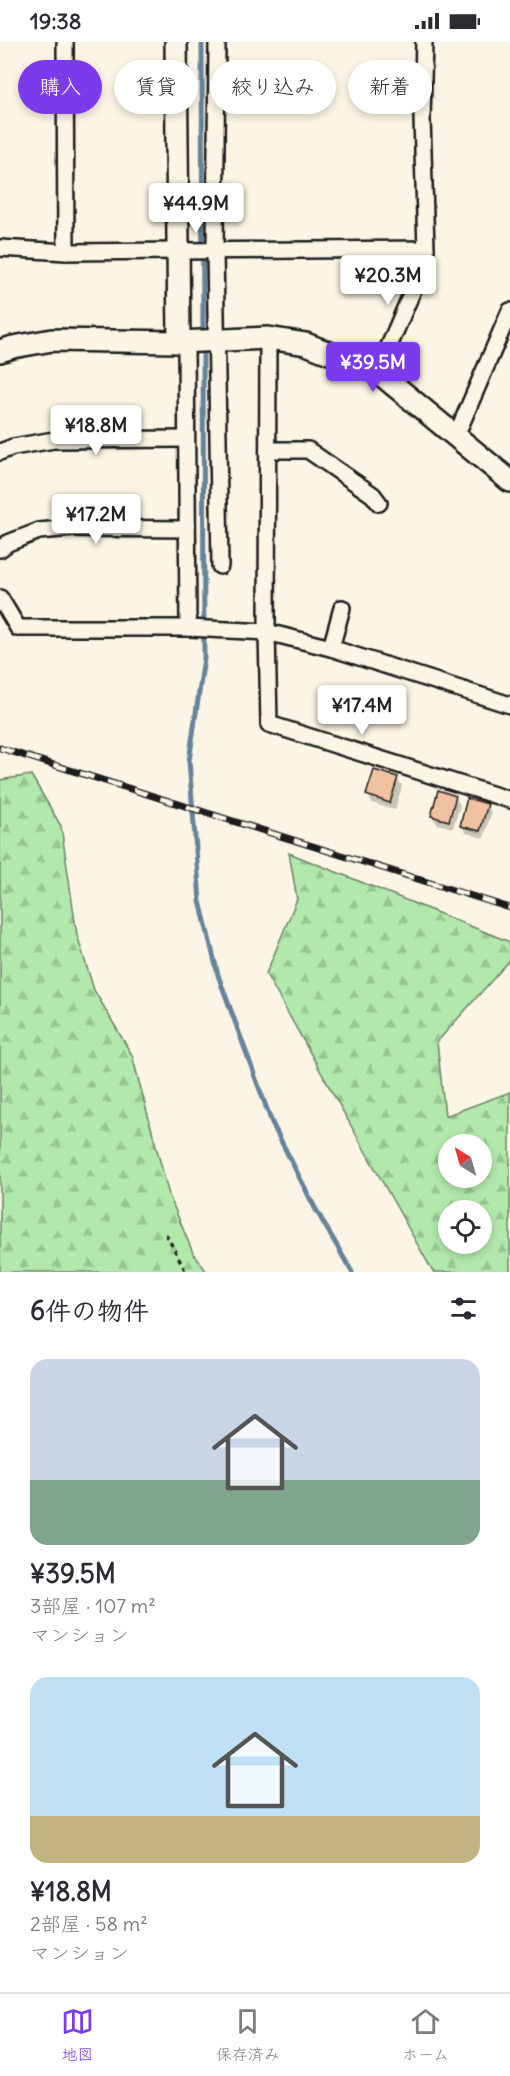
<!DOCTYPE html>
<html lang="ja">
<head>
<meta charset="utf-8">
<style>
	:root { --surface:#fff; --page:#f2f2f3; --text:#2b2b33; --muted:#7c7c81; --line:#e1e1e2; --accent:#7c3aed }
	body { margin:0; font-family:Delius,"Klee One",sans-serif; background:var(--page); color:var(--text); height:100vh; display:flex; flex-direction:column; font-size:22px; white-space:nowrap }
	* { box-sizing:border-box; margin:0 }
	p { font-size:20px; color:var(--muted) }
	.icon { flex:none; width:33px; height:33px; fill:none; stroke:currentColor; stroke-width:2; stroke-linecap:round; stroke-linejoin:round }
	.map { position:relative; height:1230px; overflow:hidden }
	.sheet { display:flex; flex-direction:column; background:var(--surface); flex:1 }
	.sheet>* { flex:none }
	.banner { position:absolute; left:18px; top:18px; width:474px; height:54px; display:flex; gap:12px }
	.needle { width:39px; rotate:323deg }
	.tools { position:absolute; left:438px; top:1092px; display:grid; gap:12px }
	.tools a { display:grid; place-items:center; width:54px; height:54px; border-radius:50%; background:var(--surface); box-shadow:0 3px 9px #0003; font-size:30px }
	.price { position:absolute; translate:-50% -51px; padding:0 14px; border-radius:6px; background:#fff; color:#222; font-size:20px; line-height:39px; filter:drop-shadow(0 2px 3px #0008) }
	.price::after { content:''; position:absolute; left:50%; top:36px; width:18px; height:14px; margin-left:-9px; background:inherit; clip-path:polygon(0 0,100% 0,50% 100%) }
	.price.active { background:var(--accent); color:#fff }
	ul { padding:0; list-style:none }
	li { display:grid; align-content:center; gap:12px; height:318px; padding:0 30px }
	li span { display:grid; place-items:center; height:186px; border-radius:18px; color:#555 }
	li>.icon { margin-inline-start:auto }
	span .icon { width:108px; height:108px; fill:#fffc; stroke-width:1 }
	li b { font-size:26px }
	h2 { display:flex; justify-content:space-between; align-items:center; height:72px; padding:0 30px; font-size:26px }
	.pill { padding:0 21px; border-radius:27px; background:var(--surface); box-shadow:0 3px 9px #0003; font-size:21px; line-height:54px }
	.pill.active { background:var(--accent); color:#fff }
	.status { display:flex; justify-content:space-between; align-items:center; height:42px; padding:0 30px; background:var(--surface); direction:ltr }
	.status svg { height:16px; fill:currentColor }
	.tabs { display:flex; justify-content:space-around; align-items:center; height:84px; border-top:2px solid var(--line); background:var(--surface); font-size:16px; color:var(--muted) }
	.tabs a { display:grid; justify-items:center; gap:3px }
	.tabs .active { color:var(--accent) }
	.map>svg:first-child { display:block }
</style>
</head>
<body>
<div class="status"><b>19:38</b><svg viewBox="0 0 49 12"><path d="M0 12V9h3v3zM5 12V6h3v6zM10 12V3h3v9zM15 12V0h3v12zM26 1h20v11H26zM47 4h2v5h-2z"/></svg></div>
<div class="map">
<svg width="510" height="1230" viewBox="0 0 510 1230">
	<defs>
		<pattern id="forest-firs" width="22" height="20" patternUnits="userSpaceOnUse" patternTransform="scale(1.5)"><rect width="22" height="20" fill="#b2e8ab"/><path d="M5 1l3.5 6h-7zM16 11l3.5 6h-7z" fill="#98c693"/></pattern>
	</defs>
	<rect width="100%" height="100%" fill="#fcf5e5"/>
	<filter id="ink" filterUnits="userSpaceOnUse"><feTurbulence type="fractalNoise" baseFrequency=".0167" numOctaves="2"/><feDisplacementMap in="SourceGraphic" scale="12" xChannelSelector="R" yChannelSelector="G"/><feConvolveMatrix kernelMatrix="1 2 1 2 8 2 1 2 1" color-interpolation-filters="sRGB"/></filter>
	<g filter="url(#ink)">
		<g fill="url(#forest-firs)" stroke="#678264" stroke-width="1.5" fill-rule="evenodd">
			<path d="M 31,733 L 61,784 L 77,893 L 94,948 L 132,1013 L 169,1153 L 193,1211 L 207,1230 L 0,1230 L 0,738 Z"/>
			<path d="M 289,811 L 510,900 L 510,918 L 437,1000 L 445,1074 L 510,1050 L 510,1230 L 433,1230 L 266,932 L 297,857 ZM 448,1102 L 482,1102 L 482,1136 L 448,1136 ZM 448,1168 L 482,1168 L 482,1202 L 448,1202 Z"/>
		</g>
		<g fill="#0003">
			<path d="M 397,737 L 402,744 L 395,768 L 372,761 L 368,753 Z"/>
			<path d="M 455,755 L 460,763 L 453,786 L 437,782 L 432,774 Z"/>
			<path d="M 487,763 L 491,771 L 484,796 L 466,791 L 461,783 Z"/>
		</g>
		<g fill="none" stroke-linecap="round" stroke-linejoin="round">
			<g stroke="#63849b" stroke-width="5">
				<path d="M 202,0 L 203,293"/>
				<path d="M 203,302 L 204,616 L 189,719 L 200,859 L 218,933 L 272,1081 L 315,1166 L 352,1230"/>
			</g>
		</g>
		<g fill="#f0c2a0" stroke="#1c1c1c" stroke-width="1.5">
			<path d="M 374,728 L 398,735 L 390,761 L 366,753 Z"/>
			<path d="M 438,748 L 456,754 L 449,779 L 431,774 Z"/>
			<path d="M 467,756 L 488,762 L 480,789 L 460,784 Z"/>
		</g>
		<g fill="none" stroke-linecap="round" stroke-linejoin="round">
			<g stroke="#1c1c1c" stroke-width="20">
				<g id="street">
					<path d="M 65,0 L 66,210"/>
					<path d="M 217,0 L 215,208 L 220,524"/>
					<path d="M 0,206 L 66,210 L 426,207"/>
					<path d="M 268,296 L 267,590 L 269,682 L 510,758"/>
					<path d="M 186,300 L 188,586"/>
					<path d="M 378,330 L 421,229 L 426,207 L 422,76 L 424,0"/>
					<path d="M 456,394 L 510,269"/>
					<path d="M 268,408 L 308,408 L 373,453 L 379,461"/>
					<path d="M 0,410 L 13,405 L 54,398 L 186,397"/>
					<path d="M 0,507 L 8,501 L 39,489 L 72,486 L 186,487"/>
					<path d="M 0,556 L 18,586 L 188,586 L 267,590 L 331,606 L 510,663"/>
					<path d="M 331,606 L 342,566"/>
				</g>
			</g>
			<g stroke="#1c1c1c" stroke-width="26">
				<g id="secondary">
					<path d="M 176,0 L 179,300"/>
					<path d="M 0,309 L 13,305 L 52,298 L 179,300 L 268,296 L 306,302 L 378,330 L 510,439"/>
				</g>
			</g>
			<path stroke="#1c1c1c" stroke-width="3" stroke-dasharray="4.5 4.5" stroke-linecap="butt" d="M 166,1192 L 186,1230"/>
			<use href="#street" stroke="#fcf5e5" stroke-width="15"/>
			<use href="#secondary" stroke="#fcf5e5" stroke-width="21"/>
			<g stroke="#1c1c1c" stroke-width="7">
				<path id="rail" d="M 0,706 L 510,866"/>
			</g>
			<use href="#rail" stroke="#fcf5e5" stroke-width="4.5" stroke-dasharray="14" stroke-linecap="butt"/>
		</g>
	</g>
</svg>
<div class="tools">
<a><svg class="needle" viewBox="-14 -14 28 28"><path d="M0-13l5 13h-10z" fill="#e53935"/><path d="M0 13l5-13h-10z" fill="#7c7c81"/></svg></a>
<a><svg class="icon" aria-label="locate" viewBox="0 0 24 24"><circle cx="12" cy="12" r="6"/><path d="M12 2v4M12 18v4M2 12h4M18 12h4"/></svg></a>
</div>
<b class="price" style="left:196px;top:192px">¥44.9M</b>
<b class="price" style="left:388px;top:264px">¥20.3M</b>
<b class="price active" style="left:373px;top:351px">¥39.5M</b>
<b class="price" style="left:96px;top:414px">¥18.8M</b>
<b class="price" style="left:96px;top:503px">¥17.2M</b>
<b class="price" style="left:362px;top:694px">¥17.4M</b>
<div class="banner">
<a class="pill active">購入</a>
<a class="pill">賃貸</a>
<a class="pill">絞り込み</a>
<a class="pill">新着</a>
</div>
</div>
<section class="sheet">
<h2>6件の物件<svg class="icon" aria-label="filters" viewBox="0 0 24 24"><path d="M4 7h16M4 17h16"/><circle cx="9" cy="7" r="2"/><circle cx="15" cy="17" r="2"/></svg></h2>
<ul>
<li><span style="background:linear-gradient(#c9d6e8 65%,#7fa58c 0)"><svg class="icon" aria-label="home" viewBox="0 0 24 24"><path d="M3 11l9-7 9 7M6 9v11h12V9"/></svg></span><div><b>¥39.5M</b><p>3部屋 · 107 m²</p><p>マンション</p></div></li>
<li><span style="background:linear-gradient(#bfe0f5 75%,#c2b280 0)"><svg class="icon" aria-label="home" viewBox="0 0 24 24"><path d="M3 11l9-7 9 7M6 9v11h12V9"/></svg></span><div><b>¥18.8M</b><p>2部屋 · 58 m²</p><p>マンション</p></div></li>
</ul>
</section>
<nav class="tabs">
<a class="active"><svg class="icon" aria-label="map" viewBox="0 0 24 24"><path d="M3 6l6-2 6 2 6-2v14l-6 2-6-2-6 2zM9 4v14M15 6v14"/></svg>地図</a>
<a><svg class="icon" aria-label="saved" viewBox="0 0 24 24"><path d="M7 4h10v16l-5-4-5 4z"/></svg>保存済み</a>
<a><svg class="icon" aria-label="home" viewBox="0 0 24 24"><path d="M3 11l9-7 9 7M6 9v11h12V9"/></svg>ホーム</a>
</nav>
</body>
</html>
